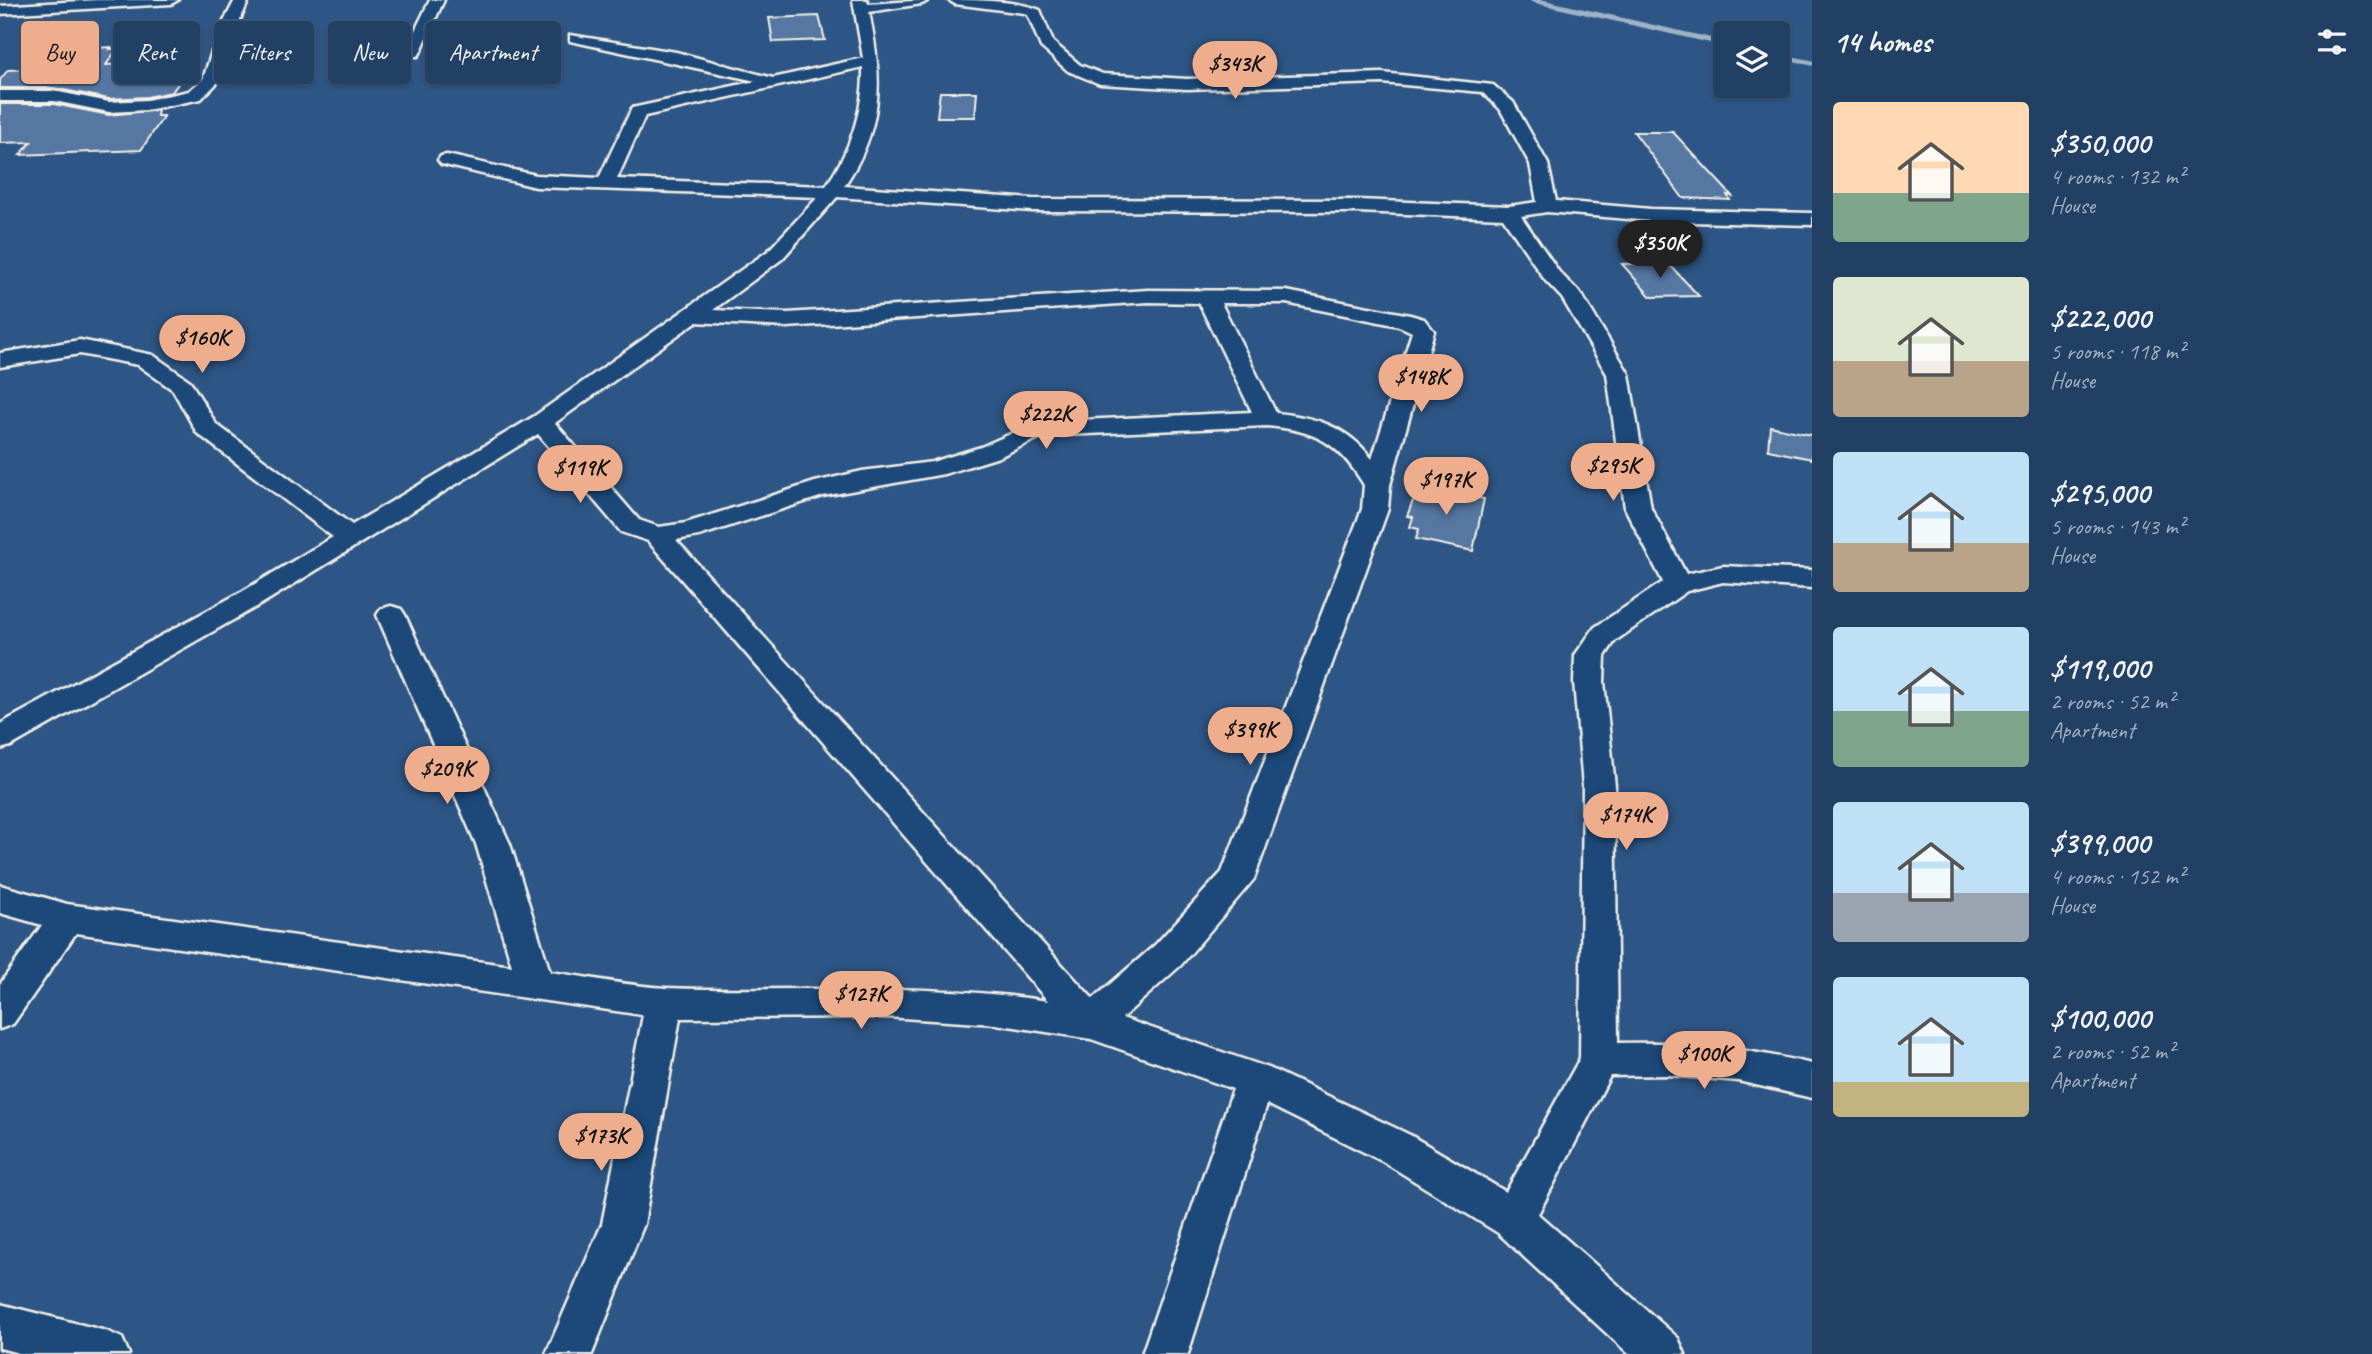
<!DOCTYPE html>
<html lang="en">
<head>
<meta charset="utf-8">
<style>
	:root { --surface:#224064; --page:#2a476a; --text:#f1f3f6; --muted:#a2afbf; --line:#3f5978; --accent:#eead8d }
	body { margin:0; font-family:Caveat,sans-serif; background:var(--page); color:var(--text); height:100vh; display:flex; flex-direction:column; font-size:26px; white-space:nowrap }
	* { box-sizing:border-box; margin:0 }
	p { font-size:23px; color:var(--muted) }
	.icon { flex:none; width:38px; height:38px; fill:none; stroke:currentColor; stroke-width:2; stroke-linecap:round; stroke-linejoin:round }
	.map { position:relative; flex:1; overflow:hidden }
	.sheet { display:flex; flex-direction:column; background:var(--surface); width:560px }
	.sheet>* { flex:none }
	.banner { position:absolute; left:21px; top:21px; width:665px; height:63px; display:flex; gap:14px }
	.tools { position:absolute; left:1713px; top:21px; display:grid; gap:14px }
	.tools a { display:grid; place-items:center; width:77px; height:77px; border-radius:7px; background:var(--surface); box-shadow:0 2px 5px #0004,0 0 0 2px var(--line); font-size:35px }
	.price { position:absolute; translate:-50% -60px; padding:0 16px; border-radius:24px; background:var(--accent); color:#111; font-size:23px; line-height:46px; filter:drop-shadow(0 2px 4px #0008) }
	.price::after { content:''; position:absolute; left:50%; top:42px; width:21px; height:16px; margin-left:-10px; background:inherit; clip-path:polygon(0 0,100% 0,50% 100%) }
	.price.on { background:#222; color:#fff }
	ul { padding:0; list-style:none }
	li { display:flex; align-items:center; gap:21px; height:175px; padding:0 21px }
	li span { display:grid; place-items:center; flex:none; width:196px; height:140px; border-radius:7px; color:#555 }
	li>.icon { margin-inline-start:auto }
	span .icon { width:84px; height:84px; fill:#fffc; stroke-width:1 }
	li b { font-size:30px }
	h2 { display:flex; justify-content:space-between; align-items:center; height:84px; padding:0 21px; font-size:30px }
	.tag { padding:0 24px; border-radius:7px; background:var(--surface); box-shadow:0 2px 5px #0004,0 0 0 2px var(--line); font-size:24px; line-height:63px }
	.tag.on { background:var(--accent); color:#111 }
	main { display:flex; flex:1; min-height:0 }
	.map>svg:first-child { display:block }
</style>
</head>
<body>
<main>
<div class="map">
<svg width="1812" height="1354" viewBox="0 0 1812 1354">
	<rect width="100%" height="100%" fill="#2d5585"/>
	<filter id="ink" filterUnits="userSpaceOnUse"><feTurbulence type="fractalNoise" baseFrequency=".0143" numOctaves="2"/><feDisplacementMap in="SourceGraphic" scale="14" xChannelSelector="R" yChannelSelector="G"/><feConvolveMatrix kernelMatrix="1 2 1 2 8 2 1 2 1" color-interpolation-filters="sRGB"/></filter>
	<g filter="url(#ink)">
		<g fill="none" stroke-linecap="round" stroke-linejoin="round">
			<g stroke="#9eb3c5" stroke-width="5">
				<path d="M 1533,0 L 1726,44"/>
				<path d="M 1778,56 L 1812,63"/>
			</g>
		</g>
		<g fill="#5777a2" stroke="#f4f1e8" stroke-width="2">
			<path d="M 819,16 L 825,40 L 773,42 L 769,18 Z"/>
			<path d="M 111,47 L 110,49 L 118,48 L 106,65 L 194,61 L 172,92 L 147,97 L 109,99 L 54,88 L 0,88 L 0,80 L 8,70 L 50,68 L 65,50 Z"/>
			<path d="M 940,92 L 977,92 L 975,117 L 937,117 Z"/>
			<path d="M 0,104 L 54,104 L 109,115 L 158,110 L 157,116 L 164,116 L 141,150 L 20,155 L 31,142 L 0,143 Z"/>
			<path d="M 1634,132 L 1673,132 L 1732,196 L 1727,195 L 1730,200 L 1683,198 Z"/>
			<path d="M 1668,263 L 1699,296 L 1651,297 L 1622,264 Z"/>
			<path d="M 1770,426 L 1812,435 L 1812,459 L 1768,450 Z"/>
			<path d="M 1420,483 L 1484,499 L 1473,551 L 1416,539 L 1419,529 L 1410,527 L 1413,517 L 1407,516 Z"/>
		</g>
		<g fill="none" stroke-linecap="round" stroke-linejoin="round">
			<g stroke="#f4f1e8" stroke-width="5">
				<g id="minor">
					<path d="M 96,0 L 178,0 L 171,4 L 0,14 L 0,6 Z"/>
					<path d="M 235,0 L 249,0 L 234,33 L 219,81 L 201,99 L 147,110 L 109,112 L 54,101 L 0,101 L 0,91 L 54,91 L 109,102 L 147,100 L 189,91 L 203,79 L 218,33 Z"/>
					<path d="M 430,0 L 444,0 L 420,53 L 418,56 L 406,56 L 404,53 Z"/>
					<path d="M 853,0 L 867,0 L 868,4 L 929,0 L 922,4 L 869,12 C 883,78 884,128 844,186 L 1032,199 L 1357,200 L 1509,206 L 1537,202 L 1530,164 L 1500,109 L 1482,92 L 1382,83 L 1187,89 L 1100,84 L 1068,71 L 1041,47 L 1028,15 L 1024,13 L 955,4 L 948,0 C 976,0 1015,0 1040,10 L 1053,42 L 1080,65 L 1103,74 L 1187,79 L 1382,73 L 1493,85 L 1513,102 L 1548,164 L 1556,201 L 1651,209 L 1812,213 L 1812,225 L 1651,221 L 1547,212 L 1521,216 L 1559,272 L 1582,295 L 1629,374 L 1651,508 L 1686,574 L 1723,566 L 1812,570 L 1812,588 L 1723,582 L 1687,591 L 1615,641 L 1605,656 L 1604,682 L 1615,786 L 1618,1043 C 1690,1041 1742,1048 1812,1064 L 1812,1098 L 1738,1081 L 1668,1075 L 1610,1076 L 1538,1214 L 1678,1338 L 1685,1354 L 1629,1354 L 1498,1233 L 1382,1161 L 1267,1104 L 1188,1354 L 1142,1354 L 1233,1089 L 1091,1039 L 995,1024 L 886,1017 L 680,1018 L 644,1224 L 592,1354 L 546,1354 L 602,1224 L 643,1015 L 76,933 L 13,1024 L 0,1029 L 0,984 L 42,925 L 0,913 L 0,885 L 67,904 L 512,966 L 476,844 L 377,615 L 381,609 L 391,606 L 401,609 L 405,615 L 510,844 L 550,972 C 588,977 627,986 666,988 C 794,993 921,981 1048,1001 L 648,541 L 621,532 L 538,434 L 263,603 L 11,746 L 0,749 L 0,724 L 243,591 L 333,537 L 197,433 L 173,390 L 138,365 L 80,354 L 0,367 L 0,353 L 80,340 L 153,355 L 190,381 L 216,424 L 352,525 L 533,417 L 768,251 L 818,197 L 536,187 L 441,164 L 438,160 L 441,156 L 447,155 L 536,175 L 599,178 L 632,108 L 756,81 L 570,41 L 570,35 L 676,52 L 773,78 L 863,58 ZM 863,67 C 864,109 850,152 826,186 L 617,179 L 645,116 ZM 837,197 L 1032,211 L 1357,212 L 1503,218 L 1545,280 L 1562,298 L 1607,374 L 1625,508 L 1663,582 L 1595,627 L 1575,655 L 1574,682 L 1583,786 L 1580,1058 L 1506,1192 L 1410,1135 L 1269,1068 L 1122,1018 L 1181,965 L 1254,879 L 1388,509 L 1390,485 L 1434,331 L 1424,319 L 1410,315 L 1286,291 L 1148,290 L 787,313 L 713,310 L 782,259 ZM 1148,302 L 1199,303 L 1252,412 L 1038,422 L 981,447 L 932,462 L 862,471 L 815,482 L 686,523 L 659,527 L 639,520 L 555,423 L 696,322 L 787,327 ZM 1221,303 L 1286,303 L 1399,326 L 1412,332 L 1372,459 C 1347,426 1315,417 1276,413 ZM 1267,426 C 1317,431 1338,442 1364,485 L 1362,509 L 1222,872 L 1155,945 L 1093,999 L 676,540 L 699,536 L 823,496 L 944,474 L 999,457 L 1043,436 Z"/>
					<path d="M 0,1304 L 106,1331 L 122,1338 L 129,1354 L 22,1354 L 0,1348 Z"/>
				</g>
			</g>
			<use href="#minor" fill="#1f4a7a" fill-rule="evenodd"/>
		</g>
	</g>
</svg>
<div class="tools">
<a><svg class="icon" aria-label="layers" viewBox="0 0 24 24"><path d="M12 4l9 5-9 5-9-5zM3 14l9 5 9-5"/></svg></a>
</div>
<b class="price" style="left:1235px;top:101px">$343K</b>
<b class="price on" style="left:1660px;top:280px">$350K</b>
<b class="price" style="left:202px;top:375px">$160K</b>
<b class="price" style="left:1421px;top:414px">$148K</b>
<b class="price" style="left:1046px;top:451px">$222K</b>
<b class="price" style="left:1613px;top:503px">$295K</b>
<b class="price" style="left:580px;top:505px">$119K</b>
<b class="price" style="left:1446px;top:517px">$197K</b>
<b class="price" style="left:1250px;top:767px">$399K</b>
<b class="price" style="left:447px;top:806px">$209K</b>
<b class="price" style="left:1626px;top:852px">$174K</b>
<b class="price" style="left:861px;top:1031px">$127K</b>
<b class="price" style="left:1704px;top:1091px">$100K</b>
<b class="price" style="left:601px;top:1173px">$173K</b>
<div class="banner">
<a class="tag on">Buy</a>
<a class="tag">Rent</a>
<a class="tag">Filters</a>
<a class="tag">New</a>
<a class="tag">Apartment</a>
</div>
</div>
<section class="sheet">
<h2>14 homes<svg class="icon" aria-label="filters" viewBox="0 0 24 24"><path d="M4 7h16M4 17h16"/><circle cx="9" cy="7" r="2"/><circle cx="15" cy="17" r="2"/></svg></h2>
<ul>
<li><span style="background:linear-gradient(#ffd9b3 65%,#7fa58c 0)"><svg class="icon" aria-label="home" viewBox="0 0 24 24"><path d="M3 11l9-7 9 7M6 9v11h12V9"/></svg></span><div><b>$350,000</b><p>4 rooms · 132 m²</p><p>House</p></div></li>
<li><span style="background:linear-gradient(#dfe7d0 60%,#b9a48a 0)"><svg class="icon" aria-label="home" viewBox="0 0 24 24"><path d="M3 11l9-7 9 7M6 9v11h12V9"/></svg></span><div><b>$222,000</b><p>5 rooms · 118 m²</p><p>House</p></div></li>
<li><span style="background:linear-gradient(#bfe0f5 65%,#b9a48a 0)"><svg class="icon" aria-label="home" viewBox="0 0 24 24"><path d="M3 11l9-7 9 7M6 9v11h12V9"/></svg></span><div><b>$295,000</b><p>5 rooms · 143 m²</p><p>House</p></div></li>
<li><span style="background:linear-gradient(#bfe0f5 60%,#7fa58c 0)"><svg class="icon" aria-label="home" viewBox="0 0 24 24"><path d="M3 11l9-7 9 7M6 9v11h12V9"/></svg></span><div><b>$119,000</b><p>2 rooms · 52 m²</p><p>Apartment</p></div></li>
<li><span style="background:linear-gradient(#bfe0f5 65%,#9aa5b1 0)"><svg class="icon" aria-label="home" viewBox="0 0 24 24"><path d="M3 11l9-7 9 7M6 9v11h12V9"/></svg></span><div><b>$399,000</b><p>4 rooms · 152 m²</p><p>House</p></div></li>
<li><span style="background:linear-gradient(#bfe0f5 75%,#c2b280 0)"><svg class="icon" aria-label="home" viewBox="0 0 24 24"><path d="M3 11l9-7 9 7M6 9v11h12V9"/></svg></span><div><b>$100,000</b><p>2 rooms · 52 m²</p><p>Apartment</p></div></li>
</ul>
</section>
</main>
</body>
</html>
